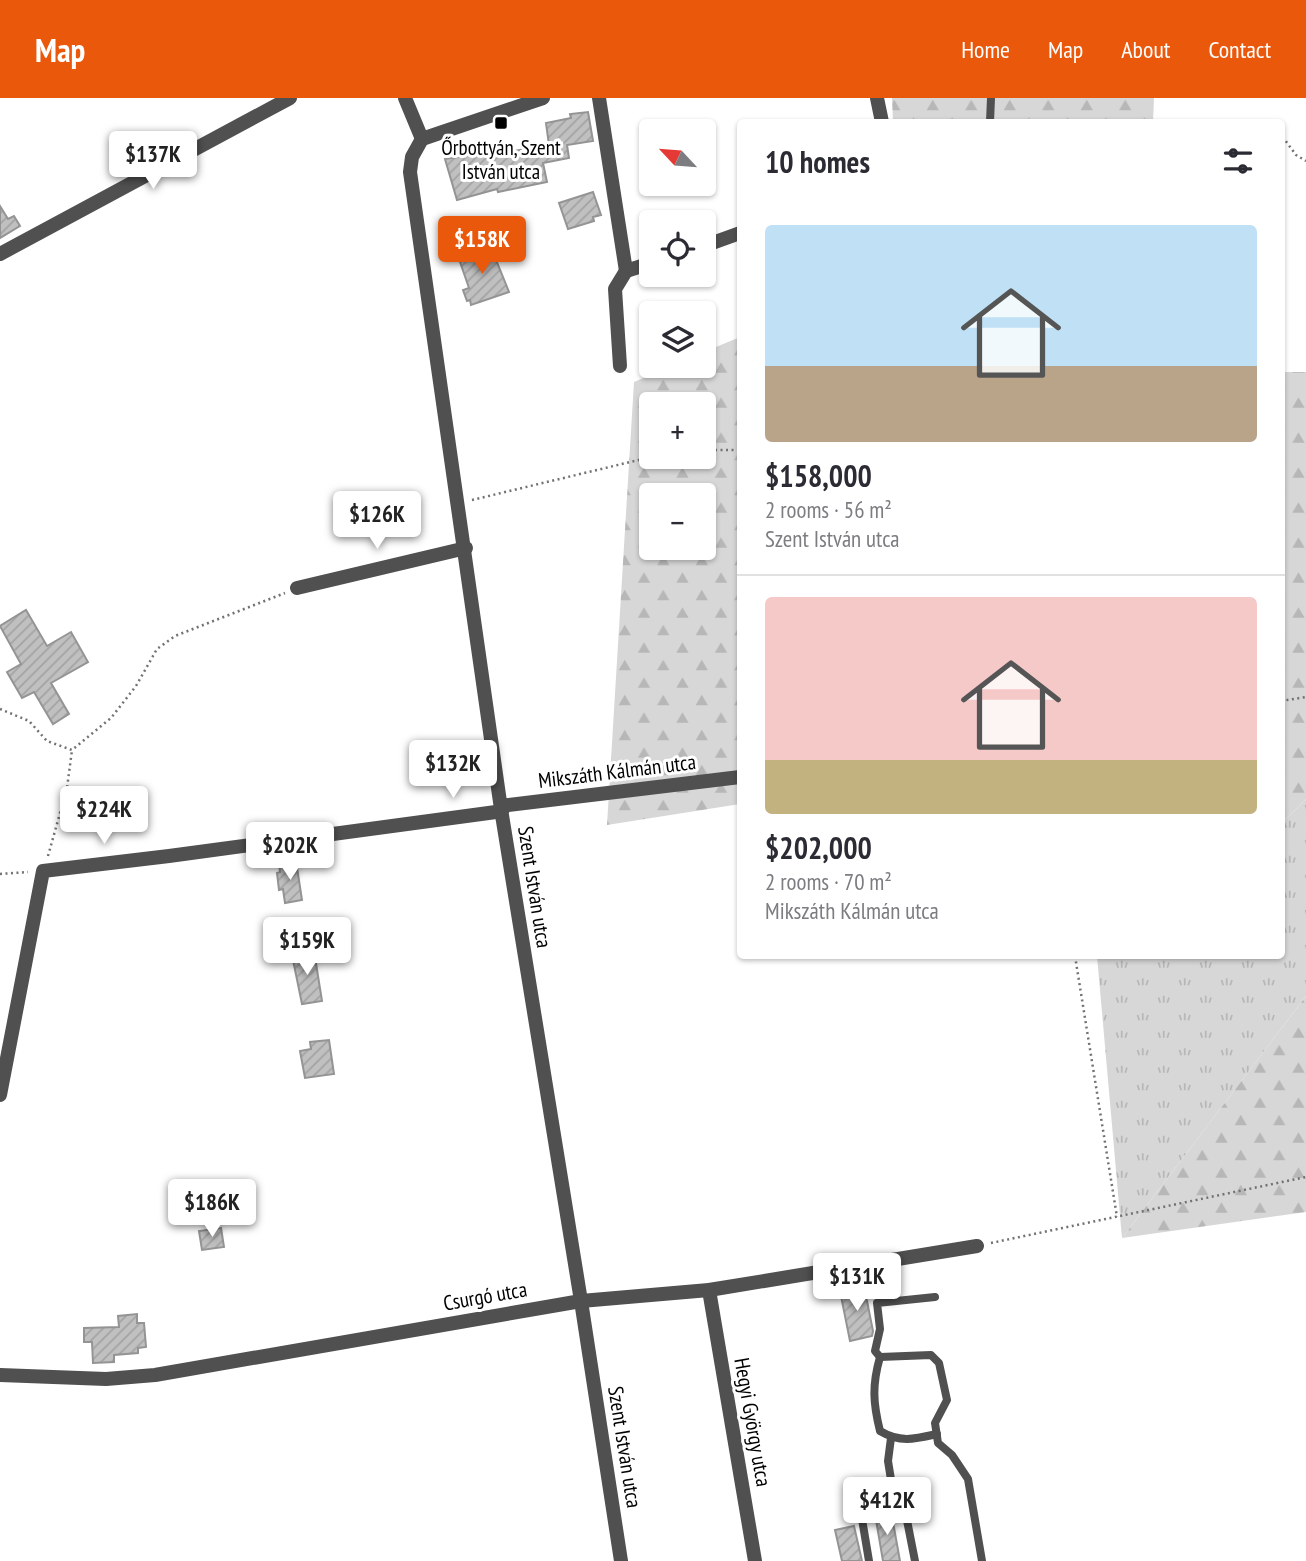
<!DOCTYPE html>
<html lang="en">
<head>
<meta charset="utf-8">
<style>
	:root { --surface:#fff; --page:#f7f7f7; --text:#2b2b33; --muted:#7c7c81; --line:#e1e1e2; --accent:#ea580c }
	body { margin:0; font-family:"PT Sans Narrow",sans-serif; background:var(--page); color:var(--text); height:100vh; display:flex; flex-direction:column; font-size:26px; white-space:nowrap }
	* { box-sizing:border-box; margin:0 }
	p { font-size:23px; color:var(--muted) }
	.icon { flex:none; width:38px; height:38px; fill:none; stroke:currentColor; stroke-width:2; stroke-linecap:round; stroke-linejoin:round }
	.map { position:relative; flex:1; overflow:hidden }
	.sheet { position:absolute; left:737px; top:21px; width:548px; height:840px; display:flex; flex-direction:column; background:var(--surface); border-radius:7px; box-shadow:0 2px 5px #0004 }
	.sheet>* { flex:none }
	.needle { width:46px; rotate:296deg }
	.tools { position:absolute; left:639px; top:21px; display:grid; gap:14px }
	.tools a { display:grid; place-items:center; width:77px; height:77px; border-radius:7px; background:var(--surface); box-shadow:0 2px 5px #0004; font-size:35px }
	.price { position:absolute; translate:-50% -60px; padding:0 16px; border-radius:7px; background:#fff; color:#222; font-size:23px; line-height:46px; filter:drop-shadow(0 2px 4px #0008) }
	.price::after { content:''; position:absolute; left:50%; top:42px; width:21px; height:16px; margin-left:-10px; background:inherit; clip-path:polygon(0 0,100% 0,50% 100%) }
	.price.active { background:var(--accent); color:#fff }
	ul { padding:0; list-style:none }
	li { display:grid; align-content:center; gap:14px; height:371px; padding:0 28px }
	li+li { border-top:2px solid var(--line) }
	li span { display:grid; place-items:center; height:217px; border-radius:7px; color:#555 }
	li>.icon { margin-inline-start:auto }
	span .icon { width:126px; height:126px; fill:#fffc; stroke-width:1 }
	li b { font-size:30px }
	h2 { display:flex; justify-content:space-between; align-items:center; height:84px; padding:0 28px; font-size:30px }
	header { display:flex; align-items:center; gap:42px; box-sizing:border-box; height:98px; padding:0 35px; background:var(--accent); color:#fff }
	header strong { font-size:33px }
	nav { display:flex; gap:38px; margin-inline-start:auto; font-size:24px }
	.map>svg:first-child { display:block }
</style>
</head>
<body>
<header>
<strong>Map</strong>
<nav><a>Home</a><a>Map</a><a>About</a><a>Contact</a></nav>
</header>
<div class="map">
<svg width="1306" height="1463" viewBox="0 0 1306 1463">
	<defs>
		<pattern id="grass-tufts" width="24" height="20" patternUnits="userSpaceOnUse" patternTransform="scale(1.75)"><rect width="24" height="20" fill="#d7d7d7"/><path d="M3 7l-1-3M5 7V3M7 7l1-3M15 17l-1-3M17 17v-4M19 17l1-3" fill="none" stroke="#b7b7b7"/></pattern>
		<pattern id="forest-firs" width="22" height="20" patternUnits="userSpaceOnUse" patternTransform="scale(1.75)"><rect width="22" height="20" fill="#d7d7d7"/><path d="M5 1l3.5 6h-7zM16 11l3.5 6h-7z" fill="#b7b7b7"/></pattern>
		<pattern id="building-hatch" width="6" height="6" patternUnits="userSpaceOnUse" patternTransform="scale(1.75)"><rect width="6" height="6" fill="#c0c0c0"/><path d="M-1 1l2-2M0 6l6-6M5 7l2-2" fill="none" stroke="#a3a3a3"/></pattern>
	</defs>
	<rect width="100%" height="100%" fill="#fff"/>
	<path fill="url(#grass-tufts)" d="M 1306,701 L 1306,898 L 1122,1140 L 1097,858 L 1281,858 L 1281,726 Z"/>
	<g fill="url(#forest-firs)" fill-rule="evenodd">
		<path d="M 892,0 L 1154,0 L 1153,24 L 893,24 Z"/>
		<path d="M 740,239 L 740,706 L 607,727 L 634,284 L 672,268 L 704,268 L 704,254 ZM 651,306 L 704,306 L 704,359 L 651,359 ZM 651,397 L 704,397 L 704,450 L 651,450 Z"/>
		<path d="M 1281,274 L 1306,274 L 1306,701 L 1281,726 Z"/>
		<path d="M 1306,898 L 1306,1114 L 1122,1140 Z"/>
	</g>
	<g fill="url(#building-hatch)" stroke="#949494" stroke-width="2">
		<path d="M 588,14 L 593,43 L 567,47 L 569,60 L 543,65 L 547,84 L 498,94 L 497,91 L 457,102 L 445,61 L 492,54 L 492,50 L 507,47 L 508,54 L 549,47 L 546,25 L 571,20 L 570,16 Z"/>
		<path d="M 593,94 L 601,117 L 593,119 L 594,123 L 568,131 L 559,105 Z"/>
		<path d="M 0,108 L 8,121 L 14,118 L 20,128 L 0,140 Z"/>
		<path d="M 490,147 L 509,194 L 471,207 L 470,202 L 467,203 L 463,192 L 469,190 L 458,158 Z"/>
		<path d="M 26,512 L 47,548 L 71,534 L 88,564 L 51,585 L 69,616 L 53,626 L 34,594 L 22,600 L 7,574 L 21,566 L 0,528 Z"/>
		<path d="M 296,763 L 302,802 L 285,805 L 283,791 L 279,792 L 277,775 L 280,774 L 279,765 Z"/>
		<path d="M 314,853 L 322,903 L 302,906 L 292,857 Z"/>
		<path d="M 329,942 L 334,976 L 305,980 L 300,953 L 311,951 L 310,944 Z"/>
		<path d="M 221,1130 L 224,1149 L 202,1152 L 199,1133 Z"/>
		<path d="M 864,1188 L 873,1233 L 872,1238 L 850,1243 L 840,1193 Z"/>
		<path d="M 137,1216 L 137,1225 L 144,1225 L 146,1249 L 138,1250 L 138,1255 L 114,1257 L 114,1264 L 93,1265 L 92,1244 L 84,1244 L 84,1230 L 119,1229 L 118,1218 Z"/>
		<path d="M 891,1413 L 900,1463 L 883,1463 L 875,1416 Z"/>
		<path d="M 854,1428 L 862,1463 L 842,1463 L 835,1432 Z"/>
	</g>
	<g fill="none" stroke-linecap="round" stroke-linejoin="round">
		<g stroke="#727272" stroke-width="2.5" stroke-dasharray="2 3.5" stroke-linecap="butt">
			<path d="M 1281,42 L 1285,42 L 1296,57 L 1306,63"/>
			<path d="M 704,352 L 740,352"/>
			<path d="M 472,402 L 651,359"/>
			<path d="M 1281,603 L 1306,599"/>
			<path d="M 0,611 L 29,623 L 47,643 L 72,652 L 111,620 L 136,588 L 157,551 L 175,538 L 285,495"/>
			<path d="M 48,758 L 67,690 L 72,652"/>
			<path d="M 0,776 L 28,774"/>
			<path d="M 1075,858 L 1117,1119"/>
			<path d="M 991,1145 L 1306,1079"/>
		</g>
		<g stroke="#505050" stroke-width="8">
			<path d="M 990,24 L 991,0"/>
			<path d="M 935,1199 L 877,1205 L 880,1231 L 875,1253 L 880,1259 L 931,1257 L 939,1265 L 947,1302 L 935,1325 L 938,1345 L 952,1357 L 968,1381 L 982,1463"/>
			<path d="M 880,1259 C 872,1287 873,1305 880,1333 C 900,1345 915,1341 937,1336"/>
			<path d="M 891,1340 L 888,1363 L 893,1394 L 903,1402 L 915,1463"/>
			<path d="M 858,1397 L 869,1463"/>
		</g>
		<g stroke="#505050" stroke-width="14">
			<path d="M 405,0 L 422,41"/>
			<path d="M 599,0 L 626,173 L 651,165"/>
			<path d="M 877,0 L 882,24"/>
			<path d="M 422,41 L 412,59 L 410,74 L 501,711 L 581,1203 L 621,1463"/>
			<path d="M 422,41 L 543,0"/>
			<path d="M 704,148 L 740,135"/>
			<path d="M 0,156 L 290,0"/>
			<path d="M 620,268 L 615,191 L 626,173"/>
			<path d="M 297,490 L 466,450"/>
			<path d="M 0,997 L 43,773 L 169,758 L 496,714 L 508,707 L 740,679"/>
			<path d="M 709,1192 L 755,1463"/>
			<path d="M 0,1277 L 106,1281 L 155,1277 L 581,1203 L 709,1192 L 977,1148"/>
		</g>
	</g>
	<rect fill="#000" stroke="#fff" stroke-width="2.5" x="494" y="18" width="14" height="14" rx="3.5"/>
	<g text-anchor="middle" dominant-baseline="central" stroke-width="6" stroke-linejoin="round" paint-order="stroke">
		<g font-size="21" fill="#000" stroke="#fff">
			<text x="501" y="49">Őrbottyán, Szent<tspan x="501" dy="24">István utca</tspan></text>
		</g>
		<g font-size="21" fill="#000" stroke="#fff">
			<text transform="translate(617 673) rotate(-7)">Mikszáth Kálmán utca</text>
			<text transform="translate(535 789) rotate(81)">Szent István utca</text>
			<text transform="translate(485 1198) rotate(-10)">Csurgó utca</text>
			<text transform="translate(753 1324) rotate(80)">Hegyi György utca</text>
			<text transform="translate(625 1349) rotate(81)">Szent István utca</text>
		</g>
	</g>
</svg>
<div class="tools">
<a><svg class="needle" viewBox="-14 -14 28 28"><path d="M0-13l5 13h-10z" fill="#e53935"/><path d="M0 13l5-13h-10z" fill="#7c7c81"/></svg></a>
<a><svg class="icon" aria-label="locate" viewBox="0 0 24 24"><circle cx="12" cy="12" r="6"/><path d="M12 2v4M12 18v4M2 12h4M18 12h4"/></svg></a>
<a><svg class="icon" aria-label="layers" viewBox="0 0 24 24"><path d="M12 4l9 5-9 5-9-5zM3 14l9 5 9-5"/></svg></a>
<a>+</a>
<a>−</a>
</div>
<b class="price" style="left:153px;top:93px">$137K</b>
<b class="price active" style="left:482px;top:178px">$158K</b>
<b class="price" style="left:377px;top:453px">$126K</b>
<b class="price" style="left:453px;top:702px">$132K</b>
<b class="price" style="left:104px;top:748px">$224K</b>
<b class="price" style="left:290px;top:784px">$202K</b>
<b class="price" style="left:307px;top:879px">$159K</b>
<b class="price" style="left:212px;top:1141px">$186K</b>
<b class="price" style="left:857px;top:1215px">$131K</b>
<b class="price" style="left:887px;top:1439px">$412K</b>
<section class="sheet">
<h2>10 homes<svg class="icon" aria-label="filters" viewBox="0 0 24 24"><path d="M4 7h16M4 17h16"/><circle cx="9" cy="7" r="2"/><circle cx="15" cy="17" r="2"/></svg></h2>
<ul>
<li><span style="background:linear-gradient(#bfe0f5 65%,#b9a48a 0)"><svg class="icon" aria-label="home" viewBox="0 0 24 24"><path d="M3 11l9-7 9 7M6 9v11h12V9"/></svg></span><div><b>$158,000</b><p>2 rooms · 56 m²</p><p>Szent István utca</p></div></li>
<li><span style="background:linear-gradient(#f6c9c9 75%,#c2b280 0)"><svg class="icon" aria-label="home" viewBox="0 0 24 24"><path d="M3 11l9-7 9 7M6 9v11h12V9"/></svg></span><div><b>$202,000</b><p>2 rooms · 70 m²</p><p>Mikszáth Kálmán utca</p></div></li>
</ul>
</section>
</div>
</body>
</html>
